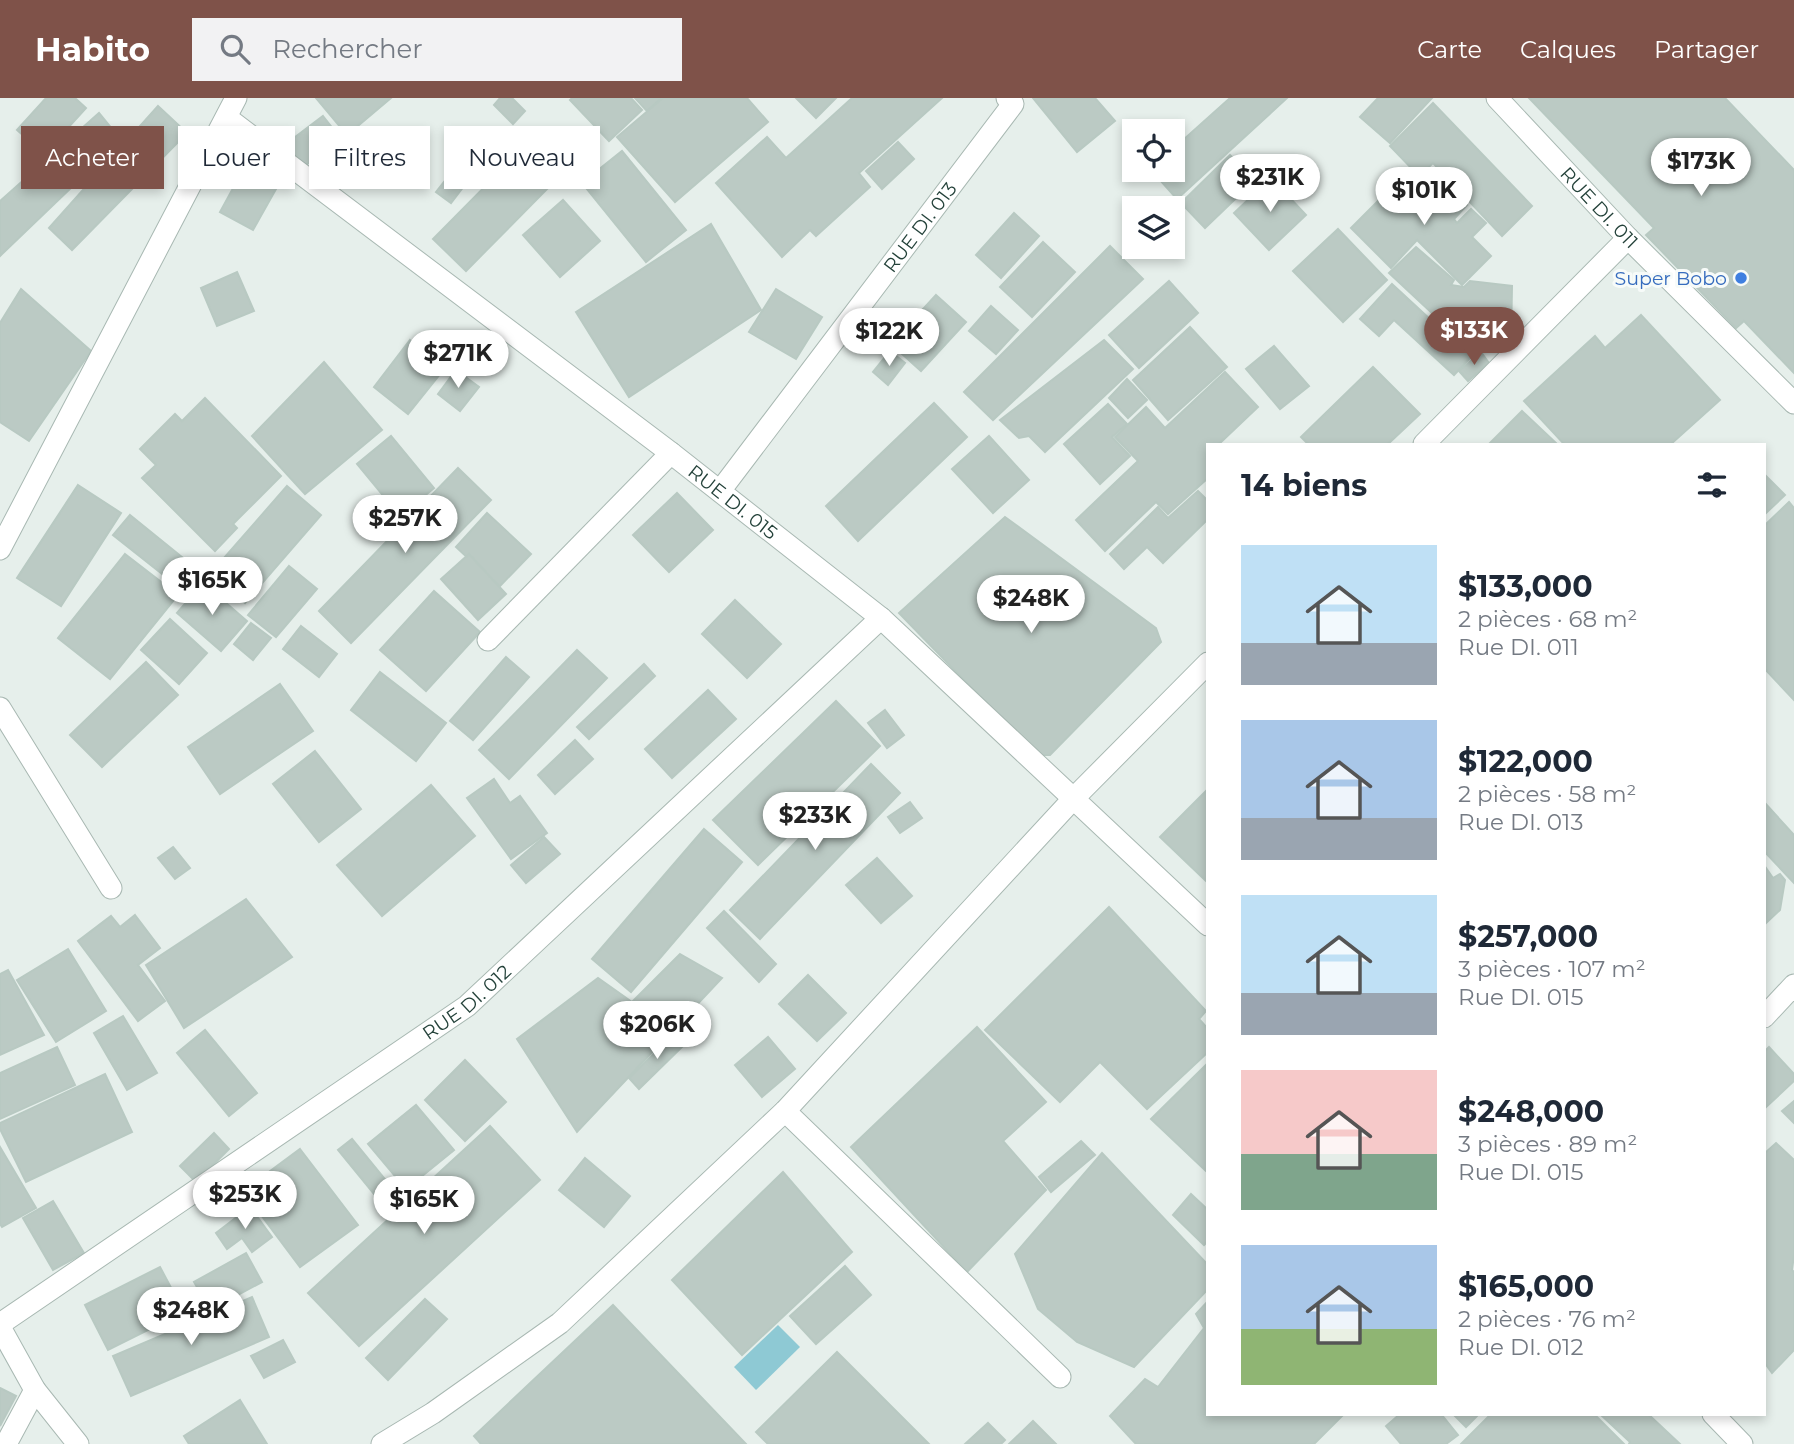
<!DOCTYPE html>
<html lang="fr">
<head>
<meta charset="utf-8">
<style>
	:root { --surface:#fff; --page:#f2f2f3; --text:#1f2937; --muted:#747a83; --accent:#7f5249 }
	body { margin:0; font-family:Montserrat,sans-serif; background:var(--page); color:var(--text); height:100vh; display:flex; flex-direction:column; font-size:26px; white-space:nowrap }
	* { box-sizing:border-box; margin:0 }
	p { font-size:23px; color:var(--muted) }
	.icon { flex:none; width:38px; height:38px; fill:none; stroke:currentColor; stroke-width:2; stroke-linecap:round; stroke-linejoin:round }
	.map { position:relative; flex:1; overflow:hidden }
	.drawer { position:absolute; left:1206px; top:345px; width:560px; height:973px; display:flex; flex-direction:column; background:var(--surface); border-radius:0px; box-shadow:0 4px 10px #0003 }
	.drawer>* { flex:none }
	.banner { position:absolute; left:21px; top:28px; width:665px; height:63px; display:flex; gap:14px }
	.controls { position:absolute; left:1122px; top:21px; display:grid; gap:14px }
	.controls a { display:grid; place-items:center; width:63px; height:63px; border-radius:0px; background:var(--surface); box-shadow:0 4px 10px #0003; font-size:35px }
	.price { position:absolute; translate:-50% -60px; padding:0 16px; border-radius:24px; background:#fff; color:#222; font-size:23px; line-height:46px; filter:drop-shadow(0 2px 4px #0008) }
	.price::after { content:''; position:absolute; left:50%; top:42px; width:21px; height:16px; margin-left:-10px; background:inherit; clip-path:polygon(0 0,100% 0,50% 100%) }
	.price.active { background:var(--accent); color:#fff }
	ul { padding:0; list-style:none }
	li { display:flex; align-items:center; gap:21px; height:175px; padding:0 35px }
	li span { display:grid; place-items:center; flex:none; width:196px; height:140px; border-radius:0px; color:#555 }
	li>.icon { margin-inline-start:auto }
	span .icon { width:84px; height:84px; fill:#fffc; stroke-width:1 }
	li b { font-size:30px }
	h2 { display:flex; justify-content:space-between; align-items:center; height:84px; padding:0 35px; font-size:30px }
	.chip { padding:0 24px; border-radius:0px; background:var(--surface); box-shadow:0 4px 10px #0003; font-size:24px; line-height:63px }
	.chip.active { background:var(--accent); color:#fff }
	header { display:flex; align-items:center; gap:42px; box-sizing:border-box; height:98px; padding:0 35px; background:var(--accent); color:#fff }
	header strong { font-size:33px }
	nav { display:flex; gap:38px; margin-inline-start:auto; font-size:24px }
	.search { width:490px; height:63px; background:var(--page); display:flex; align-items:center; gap:18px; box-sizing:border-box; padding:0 24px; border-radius:0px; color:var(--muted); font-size:26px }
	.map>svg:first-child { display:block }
</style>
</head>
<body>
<header>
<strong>Habito</strong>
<div class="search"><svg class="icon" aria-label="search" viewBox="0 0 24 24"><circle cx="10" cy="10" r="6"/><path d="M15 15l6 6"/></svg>Rechercher</div>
<nav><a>Carte</a><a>Calques</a><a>Partager</a></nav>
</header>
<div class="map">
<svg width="1794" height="1346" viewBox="0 0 1794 1346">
	<rect width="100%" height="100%" fill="#e6efeb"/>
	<path fill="#8ec9d4" d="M 778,1227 L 800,1249 L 756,1292 L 734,1269 Z"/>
	<g fill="#bbcac4" stroke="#b8c9c2" stroke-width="2">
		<path d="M 46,0 L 75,0 L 86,10 L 44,56 L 17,32 Z"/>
		<path d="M 316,0 L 391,0 L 347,37 Z"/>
		<path d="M 500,0 L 512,0 L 525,13 L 513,26 L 494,7 Z"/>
		<path d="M 572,0 L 631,0 L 642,12 L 609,43 L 570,2 Z"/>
		<path d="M 635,0 L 661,0 L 647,13 Z"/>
		<path d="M 663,0 L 747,0 L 768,24 L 675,104 L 617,39 Z"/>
		<path d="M 796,0 L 836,0 L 816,20 Z"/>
		<path d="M 852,0 L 942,0 L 859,75 L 870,89 L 816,138 L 810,132 L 782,159 L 716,85 L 767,39 L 786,60 Z"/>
		<path d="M 1033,0 L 1095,0 L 1115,23 L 1077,54 Z"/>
		<path d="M 1230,0 L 1287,0 L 1177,101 L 1151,72 L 1172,72 L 1172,52 Z"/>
		<path d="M 1378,0 L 1432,0 L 1390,45 L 1360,19 Z"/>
		<path d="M 1529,0 L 1725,0 L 1794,72 L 1794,275 L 1744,223 L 1736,230 L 1646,137 L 1654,130 Z"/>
		<path d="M 1433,5 L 1532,108 L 1502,138 L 1433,65 L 1419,78 L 1390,48 Z"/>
		<path d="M 158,8 L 187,35 L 72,152 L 49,130 Z"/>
		<path d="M 99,15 L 121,42 L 0,158 L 0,103 Z"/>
		<path d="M 323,18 L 341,41 L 303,69 L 286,46 Z"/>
		<path d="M 898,44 L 914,61 L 882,91 L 866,73 Z"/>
		<path d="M 622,53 L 686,132 L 646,164 L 582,85 Z"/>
		<path d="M 518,55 L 550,88 L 466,173 L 433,141 Z"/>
		<path d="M 466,56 L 480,67 L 451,105 L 436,94 Z"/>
		<path d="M 1230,57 L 1254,83 L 1205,130 L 1181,105 Z"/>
		<path d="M 248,63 L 281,82 L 253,132 L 220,114 Z"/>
		<path d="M 1407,74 L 1424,91 L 1438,78 L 1467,107 L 1454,121 L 1457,125 L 1471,111 L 1486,125 L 1472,139 L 1491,158 L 1462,187 L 1417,142 L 1391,170 L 1351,130 Z"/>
		<path d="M 1271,80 L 1306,117 L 1269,152 L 1234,115 Z"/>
		<path d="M 563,102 L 600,143 L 560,179 L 523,137 Z"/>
		<path d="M 1014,115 L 1039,138 L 1001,180 L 976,157 Z"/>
		<path d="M 711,126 L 761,212 L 629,299 L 576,214 Z"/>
		<path d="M 1338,131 L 1387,182 L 1343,224 L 1293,173 Z"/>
		<path d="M 1043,144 L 1075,174 L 1032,219 L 1000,189 Z"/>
		<path d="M 1110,148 L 1143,181 L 993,322 L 964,294 Z"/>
		<path d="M 1416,149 L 1454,182 L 1451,187 L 1464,189 L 1470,183 L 1512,188 L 1511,244 L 1463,244 L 1389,175 Z"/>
		<path d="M 237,174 L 254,213 L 217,228 L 201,190 Z"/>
		<path d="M 1169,183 L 1198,215 L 1139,270 L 1109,237 Z"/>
		<path d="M 1392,186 L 1471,259 L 1454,277 L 1394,222 L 1379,238 L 1360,221 Z"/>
		<path d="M 21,191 L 91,253 L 29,343 L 0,324 L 0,225 Z"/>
		<path d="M 776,191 L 822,219 L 796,261 L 749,234 Z"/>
		<path d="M 936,197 L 966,224 L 921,273 L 891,246 Z"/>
		<path d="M 991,208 L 1018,232 L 996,256 L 969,233 Z"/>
		<path d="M 1641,217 L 1720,302 L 1671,346 L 1564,346 L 1524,303 L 1595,238 L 1605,250 Z"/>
		<path d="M 1190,229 L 1227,269 L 1168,322 L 1133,282 Z"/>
		<path d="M 410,242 L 445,270 L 408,316 L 374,289 Z"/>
		<path d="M 1104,242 L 1133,271 L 1045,354 L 1029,338 L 1019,340 L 1000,322 Z"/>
		<path d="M 1274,248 L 1309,288 L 1280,311 L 1246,271 Z"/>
		<path d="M 890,253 L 905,265 L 888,287 L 873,274 Z"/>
		<path d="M 1481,254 L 1489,265 L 1468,283 L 1459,273 Z"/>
		<path d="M 324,264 L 382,332 L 305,396 L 252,338 Z"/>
		<path d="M 1373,269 L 1420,316 L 1388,346 L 1308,346 L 1301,339 Z"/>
		<path d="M 456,272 L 479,289 L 460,313 L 438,296 Z"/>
		<path d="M 1225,274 L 1258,309 L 1219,346 L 1208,346 L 1208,380 L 1168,416 L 1156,404 L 1105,453 L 1076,422 L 1138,363 L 1115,339 L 1146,309 L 1165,330 Z"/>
		<path d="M 1127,281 L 1147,302 L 1128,320 L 1109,300 Z"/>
		<path d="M 205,300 L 281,378 L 233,426 L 237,430 L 215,453 L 142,380 L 156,367 L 140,351 L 175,316 L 182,323 Z"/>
		<path d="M 934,305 L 967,339 L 858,443 L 826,408 Z"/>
		<path d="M 1108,306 L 1127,326 L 1112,339 L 1130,358 L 1100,386 L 1064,346 Z"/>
		<path d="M 1522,313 L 1557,346 L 1489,346 Z"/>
		<path d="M 391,338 L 434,390 L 400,418 L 357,366 Z"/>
		<path d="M 989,338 L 1029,382 L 993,415 L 952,371 Z"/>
		<path d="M 458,370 L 491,402 L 351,545 L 319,513 Z"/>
		<path d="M 1764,376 L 1785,397 L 1764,417 Z"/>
		<path d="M 78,387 L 121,415 L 61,508 L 17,480 Z"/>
		<path d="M 287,388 L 321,417 L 245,505 L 210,476 Z"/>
		<path d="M 1198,393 L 1208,403 L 1208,421 L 1163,465 L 1147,449 L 1124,471 L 1110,456 L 1158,409 L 1168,420 Z"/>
		<path d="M 677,395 L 713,432 L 669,474 L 633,437 Z"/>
		<path d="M 1789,404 L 1794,410 L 1794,602 L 1764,570 L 1764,428 Z"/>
		<path d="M 487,415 L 531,456 L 499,489 L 456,449 Z"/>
		<path d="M 130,417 L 203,476 L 186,495 L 113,437 Z"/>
		<path d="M 1005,419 L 1156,530 L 1161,544 L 1050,657 L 1038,657 L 1034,654 L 899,515 Z"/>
		<path d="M 125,456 L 178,497 L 110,581 L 58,540 Z"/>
		<path d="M 469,456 L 506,496 L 478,522 L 441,481 Z"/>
		<path d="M 289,468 L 317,491 L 276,539 L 248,517 Z"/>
		<path d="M 203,485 L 247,523 L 221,553 L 177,515 Z"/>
		<path d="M 434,493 L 480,534 L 426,593 L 380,552 Z"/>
		<path d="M 735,502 L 781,546 L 747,580 L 702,536 Z"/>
		<path d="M 170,521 L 207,555 L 179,586 L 141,552 Z"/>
		<path d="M 251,525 L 271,540 L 253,562 L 234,546 Z"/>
		<path d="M 301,528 L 337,556 L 319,579 L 283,551 Z"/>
		<path d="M 577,552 L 607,580 L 509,681 L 479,652 Z"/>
		<path d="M 506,559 L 529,579 L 473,642 L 450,623 Z"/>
		<path d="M 146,564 L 178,597 L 102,669 L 70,637 Z"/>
		<path d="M 644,566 L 655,578 L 589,641 L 577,629 Z"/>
		<path d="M 380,574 L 446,625 L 416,663 L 351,612 Z"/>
		<path d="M 280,586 L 313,633 L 220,696 L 188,649 Z"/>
		<path d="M 708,592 L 736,621 L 672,680 L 645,651 Z"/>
		<path d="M 836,603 L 880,648 L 758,767 L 713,722 Z"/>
		<path d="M 885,612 L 904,637 L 887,650 L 868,625 Z"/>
		<path d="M 575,642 L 593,661 L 555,696 L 538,677 Z"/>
		<path d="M 315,653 L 361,711 L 319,744 L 273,686 Z"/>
		<path d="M 871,666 L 900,695 L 760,841 L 730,812 Z"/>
		<path d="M 494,681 L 510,705 L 520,698 L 547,735 L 511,761 L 467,700 Z"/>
		<path d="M 431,687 L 475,738 L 382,818 L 337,767 Z"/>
		<path d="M 1208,691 L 1208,785 L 1160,739 Z"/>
		<path d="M 910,704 L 922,720 L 900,735 L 888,719 Z"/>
		<path d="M 1764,704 L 1794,737 L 1794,785 L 1764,753 Z"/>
		<path d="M 704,731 L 742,764 L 631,894 L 592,861 Z"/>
		<path d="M 544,739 L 560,756 L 526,785 L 511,767 Z"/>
		<path d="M 173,749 L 190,770 L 175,781 L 158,760 Z"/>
		<path d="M 877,760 L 912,798 L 881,825 L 846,787 Z"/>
		<path d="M 1764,767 L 1773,780 L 1780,776 L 1785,782 L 1780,812 L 1764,827 Z"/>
		<path d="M 246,801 L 292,859 L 184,930 L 146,867 Z"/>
		<path d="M 1109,809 L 1206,913 L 1199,921 L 1208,931 L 1208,954 L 1147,1011 L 1100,964 L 1060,1004 L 985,932 Z"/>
		<path d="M 724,813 L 776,866 L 759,884 L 707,830 Z"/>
		<path d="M 135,817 L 160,850 L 138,867 L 165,903 L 138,923 L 78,843 L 111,818 L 120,829 Z"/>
		<path d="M 68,851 L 106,913 L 56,944 L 17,882 Z"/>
		<path d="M 680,856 L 722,880 L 577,1034 L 517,941 L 598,880 L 632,904 Z"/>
		<path d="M 8,872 L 44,937 L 0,957 L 0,876 Z"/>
		<path d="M 808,877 L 846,915 L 817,943 L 779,906 Z"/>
		<path d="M 123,918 L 157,975 L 127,992 L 94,935 Z"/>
		<path d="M 977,929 L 1046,1004 L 1003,1043 L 1046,1092 L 967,1174 L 851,1049 Z"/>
		<path d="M 205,932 L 257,995 L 229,1018 L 177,955 Z"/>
		<path d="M 675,935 L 685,946 L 639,991 L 629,980 Z"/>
		<path d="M 768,939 L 795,971 L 762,999 L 735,967 Z"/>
		<path d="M 57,949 L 75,987 L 0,1021 L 0,975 Z"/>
		<path d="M 1769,949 L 1794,976 L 1794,983 L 1764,1011 L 1764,954 Z"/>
		<path d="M 465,962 L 506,1004 L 465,1043 L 425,1002 Z"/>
		<path d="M 1208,965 L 1208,1075 L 1151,1021 Z"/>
		<path d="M 105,976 L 132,1034 L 26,1084 L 0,1031 L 0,1025 Z"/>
		<path d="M 1794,1003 L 1794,1025 L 1782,1013 Z"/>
		<path d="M 416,1007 L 454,1052 L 406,1091 L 368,1046 Z"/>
		<path d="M 490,1028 L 540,1082 L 359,1248 L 308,1195 Z"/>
		<path d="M 214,1035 L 229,1051 L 196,1084 L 180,1068 Z"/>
		<path d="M 352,1041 L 402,1102 L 388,1113 L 338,1052 Z"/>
		<path d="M 1081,1043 L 1095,1057 L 1051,1094 L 1039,1079 Z"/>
		<path d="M 1776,1045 L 1794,1062 L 1794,1157 L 1792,1172 L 1794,1174 L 1794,1252 L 1772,1275 L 1764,1264 L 1764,1056 Z"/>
		<path d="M 0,1049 L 36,1110 L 2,1129 L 0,1126 Z"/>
		<path d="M 300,1051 L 358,1127 L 300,1169 L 243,1093 Z"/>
		<path d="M 1102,1055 L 1208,1167 L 1208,1191 L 1134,1269 L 1077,1244 L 1038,1211 L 1015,1156 Z"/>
		<path d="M 585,1060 L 630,1098 L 604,1129 L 559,1092 Z"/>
		<path d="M 783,1074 L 852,1154 L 742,1257 L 672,1182 Z"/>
		<path d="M 1191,1096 L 1208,1112 L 1208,1143 L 1204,1147 L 1173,1117 Z"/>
		<path d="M 53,1103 L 84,1155 L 53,1172 L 23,1120 Z"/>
		<path d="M 250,1109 L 272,1139 L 252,1154 L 242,1140 L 227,1151 L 216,1135 Z"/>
		<path d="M 246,1155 L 262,1184 L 210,1212 L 194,1184 Z"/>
		<path d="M 845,1168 L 871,1197 L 816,1246 L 790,1218 Z"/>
		<path d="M 160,1169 L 184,1214 L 108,1252 L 85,1207 Z"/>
		<path d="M 252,1199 L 269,1239 L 131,1298 L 113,1258 Z"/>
		<path d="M 425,1201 L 447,1221 L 388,1282 L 366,1260 Z"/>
		<path d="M 1208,1203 L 1208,1316 L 1344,1316 L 1314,1346 L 1136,1346 L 1110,1318 L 1145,1281 L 1158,1289 L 1204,1230 L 1196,1216 Z"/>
		<path d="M 613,1207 L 746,1346 L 481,1346 L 474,1338 Z"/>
		<path d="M 283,1242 L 295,1264 L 264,1280 L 251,1258 Z"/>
		<path d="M 837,1254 L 929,1346 L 768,1346 L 756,1334 Z"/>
		<path d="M 0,1290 L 16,1298 L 0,1328 Z"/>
		<path d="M 240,1302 L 267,1346 L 189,1346 L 184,1338 Z"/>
		<path d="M 1400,1316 L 1441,1316 L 1458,1337 L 1446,1346 L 1401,1346 L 1386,1328 Z"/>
		<path d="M 1453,1316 L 1479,1316 L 1466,1329 Z"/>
		<path d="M 1491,1316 L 1594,1316 L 1624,1346 L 1461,1346 Z"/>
		<path d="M 1600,1316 L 1648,1316 L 1680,1346 L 1629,1346 L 1630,1344 Z"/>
		<path d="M 1033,1323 L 1056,1346 L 1009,1346 Z"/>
		<path d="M 988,1325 L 1005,1342 L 1001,1346 L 965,1346 Z"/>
	</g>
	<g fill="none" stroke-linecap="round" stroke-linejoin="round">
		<g stroke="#a8b8b2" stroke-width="23">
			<g id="minor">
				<path id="s1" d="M 1497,0 L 1628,140 L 1794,305"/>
				<path id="s2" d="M 227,20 L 671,355 L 881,520 L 1208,827"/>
				<path d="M 1424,346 L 1628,140"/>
				<path id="s3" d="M 720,393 L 1013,6 L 1007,0"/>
				<path d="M 0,451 L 236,0"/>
				<path d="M 488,542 L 671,355"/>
				<path d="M 0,610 L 111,790"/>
				<path d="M 1764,919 L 1794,887"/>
				<path d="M 785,1013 L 1060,1279"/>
				<path id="s4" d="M 0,1226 L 467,908 L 881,520"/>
				<path d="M 0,1229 L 35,1292 L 78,1346"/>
				<path d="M 1713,1316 L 1742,1346"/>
				<path d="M 6,1346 L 35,1292"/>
				<path d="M 382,1346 L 433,1315 L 560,1225 L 785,1013 L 1073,701 L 1208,565"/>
			</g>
		</g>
		<use href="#minor" stroke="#fff" stroke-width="21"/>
	</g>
	<circle fill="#3f7fe0" stroke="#f7fbf9" stroke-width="2.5" cx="1741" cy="180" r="7"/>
	<g text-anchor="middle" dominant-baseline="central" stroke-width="6" stroke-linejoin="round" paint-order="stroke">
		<g font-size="19" fill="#24423a" stroke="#f7fbf9">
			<text stroke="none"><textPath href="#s1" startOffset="150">RUE DI. 011</textPath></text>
			<text stroke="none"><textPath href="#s3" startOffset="331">RUE DI. 013</textPath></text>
			<text stroke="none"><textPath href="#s2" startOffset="635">RUE DI. 015</textPath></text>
			<text stroke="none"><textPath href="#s4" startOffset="567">RUE DI. 012</textPath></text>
		</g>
		<g font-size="19" fill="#366cbe" stroke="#f7fbf9" text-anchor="end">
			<text x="1727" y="180">Super Bobo</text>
		</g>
	</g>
</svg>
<div class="controls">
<a><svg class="icon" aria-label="locate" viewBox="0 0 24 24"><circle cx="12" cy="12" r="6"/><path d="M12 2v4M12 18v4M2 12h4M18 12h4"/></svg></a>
<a><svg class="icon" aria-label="layers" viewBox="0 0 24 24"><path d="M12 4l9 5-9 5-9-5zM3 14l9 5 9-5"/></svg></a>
</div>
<b class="price" style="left:1701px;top:100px">$173K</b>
<b class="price" style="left:1270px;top:116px">$231K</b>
<b class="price" style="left:1424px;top:129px">$101K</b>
<b class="price active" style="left:1474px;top:269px">$133K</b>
<b class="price" style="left:889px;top:270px">$122K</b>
<b class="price" style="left:458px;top:292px">$271K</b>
<b class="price" style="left:405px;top:457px">$257K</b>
<b class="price" style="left:212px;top:519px">$165K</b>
<b class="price" style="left:1031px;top:537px">$248K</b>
<b class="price" style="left:815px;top:754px">$233K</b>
<b class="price" style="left:657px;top:963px">$206K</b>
<b class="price" style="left:245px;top:1133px">$253K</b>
<b class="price" style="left:424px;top:1138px">$165K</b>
<b class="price" style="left:191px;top:1249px">$248K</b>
<div class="banner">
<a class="chip active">Acheter</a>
<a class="chip">Louer</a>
<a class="chip">Filtres</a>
<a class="chip">Nouveau</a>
</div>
<section class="drawer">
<h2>14 biens<svg class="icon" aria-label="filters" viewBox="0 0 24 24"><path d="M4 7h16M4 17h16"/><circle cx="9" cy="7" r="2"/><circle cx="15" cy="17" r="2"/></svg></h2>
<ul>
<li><span style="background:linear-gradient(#bfe0f5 70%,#9aa5b1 0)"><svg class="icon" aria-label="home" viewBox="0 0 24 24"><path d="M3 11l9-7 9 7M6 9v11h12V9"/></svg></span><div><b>$133,000</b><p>2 pièces · 68 m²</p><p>Rue DI. 011</p></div></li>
<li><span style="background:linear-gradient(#a9c7e8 70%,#9aa5b1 0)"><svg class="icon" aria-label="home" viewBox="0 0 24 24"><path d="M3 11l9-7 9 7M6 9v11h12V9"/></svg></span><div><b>$122,000</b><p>2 pièces · 58 m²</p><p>Rue DI. 013</p></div></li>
<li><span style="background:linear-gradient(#bfe0f5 70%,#9aa5b1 0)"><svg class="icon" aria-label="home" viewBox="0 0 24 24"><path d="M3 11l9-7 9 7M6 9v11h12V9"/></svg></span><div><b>$257,000</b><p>3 pièces · 107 m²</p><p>Rue DI. 015</p></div></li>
<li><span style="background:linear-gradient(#f6c9c9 60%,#7fa58c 0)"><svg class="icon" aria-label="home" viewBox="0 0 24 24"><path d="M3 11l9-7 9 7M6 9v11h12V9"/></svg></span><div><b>$248,000</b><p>3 pièces · 89 m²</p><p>Rue DI. 015</p></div></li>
<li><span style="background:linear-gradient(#a9c7e8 60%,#8fb573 0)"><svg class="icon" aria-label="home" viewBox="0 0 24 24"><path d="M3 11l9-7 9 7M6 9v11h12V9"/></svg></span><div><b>$165,000</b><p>2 pièces · 76 m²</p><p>Rue DI. 012</p></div></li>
</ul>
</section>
</div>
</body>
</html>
